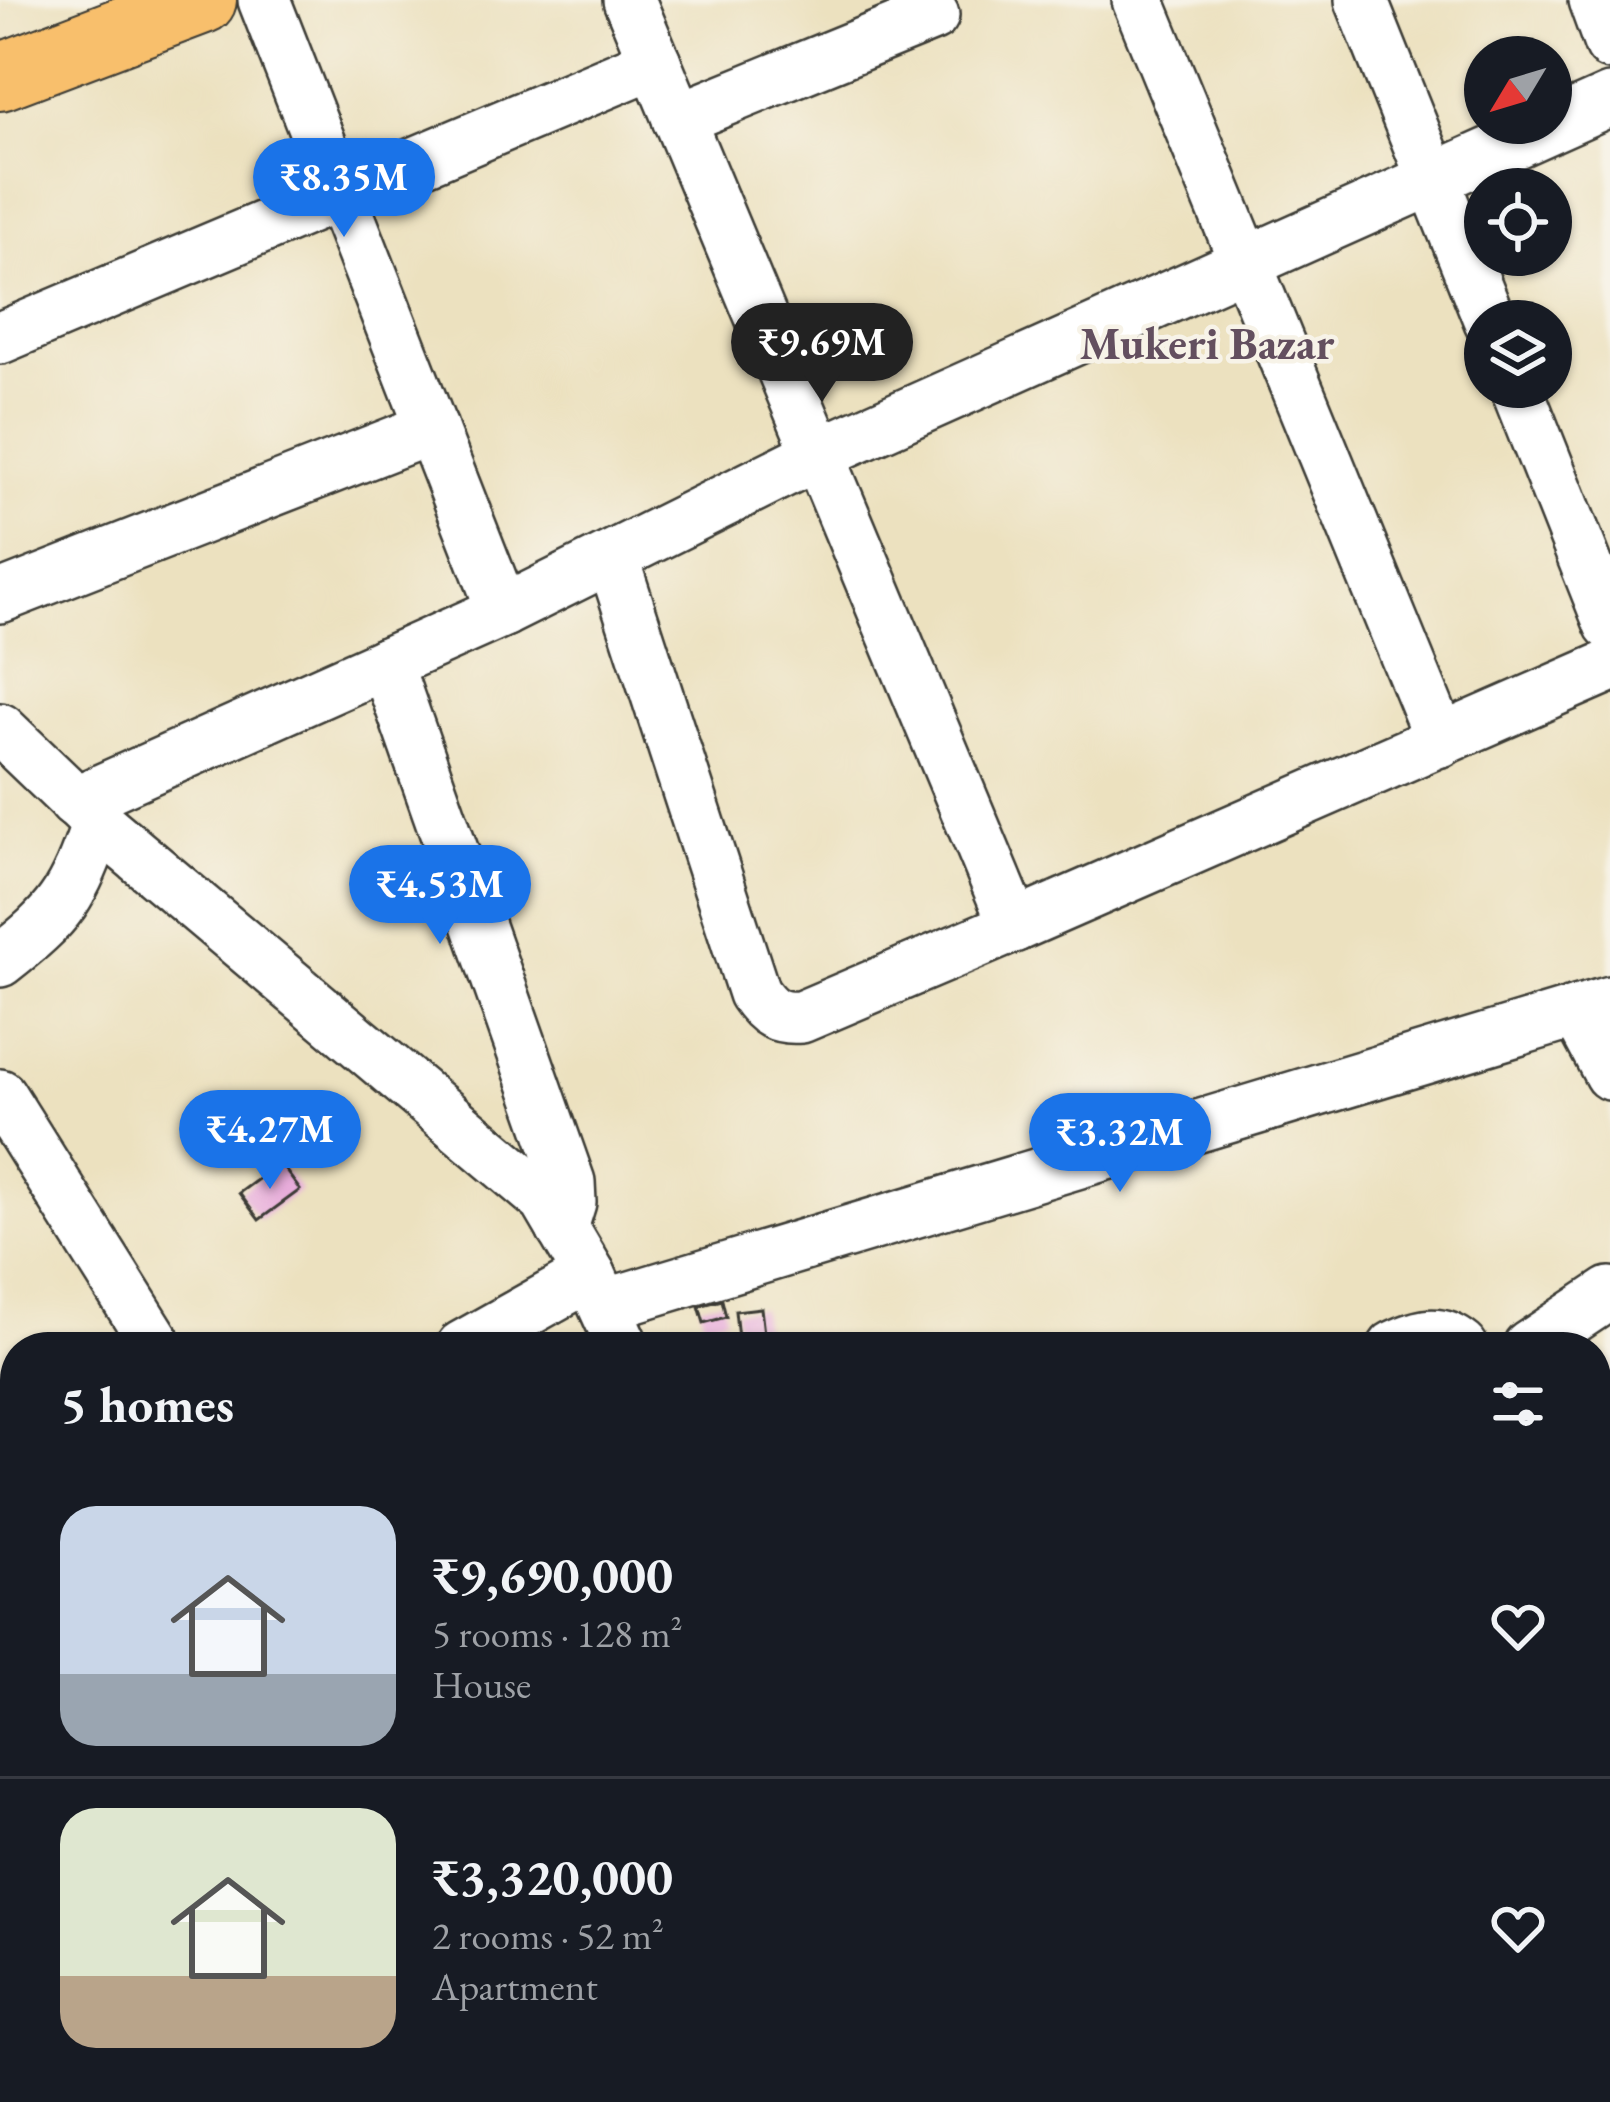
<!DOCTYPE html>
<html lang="en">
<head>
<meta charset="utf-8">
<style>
	:root { --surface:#171b24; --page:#242831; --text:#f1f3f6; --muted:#9ea1a6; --line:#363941; --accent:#1a73e8 }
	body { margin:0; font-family:"EB Garamond",serif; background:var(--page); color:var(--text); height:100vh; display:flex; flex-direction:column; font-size:45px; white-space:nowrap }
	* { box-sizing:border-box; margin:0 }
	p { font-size:39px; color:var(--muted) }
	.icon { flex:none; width:66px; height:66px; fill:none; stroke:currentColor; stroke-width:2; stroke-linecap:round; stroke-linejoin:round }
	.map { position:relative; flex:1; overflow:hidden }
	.panel { position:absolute; left:0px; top:1332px; width:1611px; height:771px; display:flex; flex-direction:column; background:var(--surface); border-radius:48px 48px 0 0; box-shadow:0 3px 9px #0004 }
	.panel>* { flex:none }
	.needle { width:78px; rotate:232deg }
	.buttons { position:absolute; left:1464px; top:36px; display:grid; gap:24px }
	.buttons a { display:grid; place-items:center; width:108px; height:108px; border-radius:50%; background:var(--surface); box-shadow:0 3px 9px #0004; font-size:60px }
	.price { position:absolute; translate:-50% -102px; padding:0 27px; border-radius:42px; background:var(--accent); color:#fff; font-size:39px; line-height:78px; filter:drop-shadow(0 3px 6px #0008) }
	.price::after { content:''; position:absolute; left:50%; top:72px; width:36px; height:27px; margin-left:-18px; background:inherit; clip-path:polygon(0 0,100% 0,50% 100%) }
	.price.on { background:#222; color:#fff }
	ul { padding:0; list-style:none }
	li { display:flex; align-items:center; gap:36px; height:300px; padding:0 60px }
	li+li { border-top:3px solid var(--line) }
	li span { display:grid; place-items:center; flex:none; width:336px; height:240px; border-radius:36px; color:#555 }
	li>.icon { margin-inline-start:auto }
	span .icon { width:144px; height:144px; fill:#fffc; stroke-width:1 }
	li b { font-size:51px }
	h2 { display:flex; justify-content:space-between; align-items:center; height:144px; padding:0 60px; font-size:51px }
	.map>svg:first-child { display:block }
</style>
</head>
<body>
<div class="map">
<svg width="1610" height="2102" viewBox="0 0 1610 2102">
	<rect width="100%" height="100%" fill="#f7f3e8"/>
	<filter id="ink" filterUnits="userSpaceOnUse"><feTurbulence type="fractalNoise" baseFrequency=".00833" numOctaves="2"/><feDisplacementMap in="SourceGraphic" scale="24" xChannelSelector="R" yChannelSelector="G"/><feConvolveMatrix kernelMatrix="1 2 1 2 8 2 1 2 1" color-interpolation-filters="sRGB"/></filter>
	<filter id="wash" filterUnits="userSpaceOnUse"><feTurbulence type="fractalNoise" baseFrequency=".004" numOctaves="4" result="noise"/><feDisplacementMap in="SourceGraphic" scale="48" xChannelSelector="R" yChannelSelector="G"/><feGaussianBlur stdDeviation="2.7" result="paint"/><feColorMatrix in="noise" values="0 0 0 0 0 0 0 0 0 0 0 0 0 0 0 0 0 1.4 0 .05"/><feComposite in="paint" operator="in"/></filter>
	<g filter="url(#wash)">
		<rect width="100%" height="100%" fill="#ece1bf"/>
		<g id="blocks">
			<g fill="#e8addb">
				<path d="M 280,1163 L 300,1190 L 259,1220 L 239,1193 Z"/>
				<path d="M 722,1300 L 726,1317 L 704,1323 L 699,1306 Z"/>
				<path d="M 761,1308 L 764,1334 L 738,1338 L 735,1311 Z"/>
				<path d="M 465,2088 L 488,2088 L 490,2096 L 466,2102 L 441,2102 L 440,2095 Z"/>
				<path d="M 1363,2088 L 1407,2088 L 1391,2102 L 1375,2102 Z"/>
			</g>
		</g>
	</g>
	<g filter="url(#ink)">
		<use href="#blocks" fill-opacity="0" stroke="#3b3a34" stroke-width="3"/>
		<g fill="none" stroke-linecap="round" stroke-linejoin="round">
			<g stroke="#3b3a34" stroke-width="56">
				<g id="minor">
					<path d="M 264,0 L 503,611"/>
					<path d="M 629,0 L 1015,926 L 1610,666"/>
					<path d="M 1138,0 L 1441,741"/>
					<path d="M 1361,0 L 1490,321"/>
					<path d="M 1594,0 L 1610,44"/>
					<path d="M 678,119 L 933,15"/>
					<path d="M 0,338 L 655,62"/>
					<path d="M 1516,387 L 1610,624"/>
					<path d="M 612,557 L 754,993 C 767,1012 777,1019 801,1017 L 1015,926"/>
					<path d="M 0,597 L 432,428"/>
					<path d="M 386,663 L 569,1182 L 570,1202 L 562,1228"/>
					<path d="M 0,729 L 98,823 L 546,1200 L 590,1275 L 623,1347"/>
					<path d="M 75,802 L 503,611 L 818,454 L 1610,100"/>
					<path d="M 0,961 C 61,914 73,896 98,823"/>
					<path d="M 1577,1012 L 1610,1074"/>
					<path d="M 0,1095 L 158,1347"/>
					<path d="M 605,1305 L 1610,1002"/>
					<path d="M 462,1347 L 590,1275"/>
					<path d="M 1394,1347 C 1419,1335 1439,1328 1462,1347"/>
					<path d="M 1529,1347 L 1610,1293"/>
					<path d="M 0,1487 L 15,1579"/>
					<path d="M 1596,1601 L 1610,1628"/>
					<path d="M 0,1807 L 15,1798"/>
					<path d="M 1596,1815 L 1610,1805"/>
					<path d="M 1596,2068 L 1610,2060"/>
					<path d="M 913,2088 L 919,2102"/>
					<path d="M 252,2102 L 281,2088"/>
					<path d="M 1179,2102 L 1199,2088"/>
					<path d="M 1528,2102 L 1556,2088"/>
				</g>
			</g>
			<g stroke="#3b3a34" stroke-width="70">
				<path id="major" d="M 0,77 L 203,0"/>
			</g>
			<use href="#minor" stroke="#fff" stroke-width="51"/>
			<use href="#major" stroke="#f8bf6c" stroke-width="66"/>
		</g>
	</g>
	<g text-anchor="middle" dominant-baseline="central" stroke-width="9" stroke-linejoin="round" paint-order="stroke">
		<g font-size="45" font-weight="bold" fill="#634f5f" stroke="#f7f3e8">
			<text x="1207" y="343">Mukeri Bazar</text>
		</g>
	</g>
</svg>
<div class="buttons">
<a><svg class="needle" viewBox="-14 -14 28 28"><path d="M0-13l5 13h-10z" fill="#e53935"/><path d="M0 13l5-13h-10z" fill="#9ea1a6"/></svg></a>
<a><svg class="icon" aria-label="locate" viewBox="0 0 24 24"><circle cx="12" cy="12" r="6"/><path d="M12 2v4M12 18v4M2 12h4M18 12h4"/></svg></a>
<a><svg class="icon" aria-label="layers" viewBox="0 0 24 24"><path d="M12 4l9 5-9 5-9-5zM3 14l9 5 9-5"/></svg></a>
</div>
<b class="price" style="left:344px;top:240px">₹8.35M</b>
<b class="price on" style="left:822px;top:405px">₹9.69M</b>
<b class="price" style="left:440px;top:947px">₹4.53M</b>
<b class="price" style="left:270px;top:1192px">₹4.27M</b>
<b class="price" style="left:1120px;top:1195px">₹3.32M</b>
<section class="panel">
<h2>5 homes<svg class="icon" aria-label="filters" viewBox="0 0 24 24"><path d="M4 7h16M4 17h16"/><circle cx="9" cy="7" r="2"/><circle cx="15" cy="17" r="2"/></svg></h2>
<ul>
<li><span style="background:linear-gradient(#c9d6e8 70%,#9aa5b1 0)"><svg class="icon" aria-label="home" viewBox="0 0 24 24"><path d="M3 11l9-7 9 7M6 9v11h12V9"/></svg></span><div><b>₹9,690,000</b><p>5 rooms · 128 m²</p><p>House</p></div><svg class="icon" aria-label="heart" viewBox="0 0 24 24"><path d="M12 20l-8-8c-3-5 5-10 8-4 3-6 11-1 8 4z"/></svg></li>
<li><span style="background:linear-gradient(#dfe7d0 70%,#b9a48a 0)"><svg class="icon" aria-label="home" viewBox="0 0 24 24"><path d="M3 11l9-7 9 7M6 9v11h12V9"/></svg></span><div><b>₹3,320,000</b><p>2 rooms · 52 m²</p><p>Apartment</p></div><svg class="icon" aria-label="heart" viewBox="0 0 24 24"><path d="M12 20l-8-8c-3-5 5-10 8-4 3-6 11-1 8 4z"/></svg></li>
</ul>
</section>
</div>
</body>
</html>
